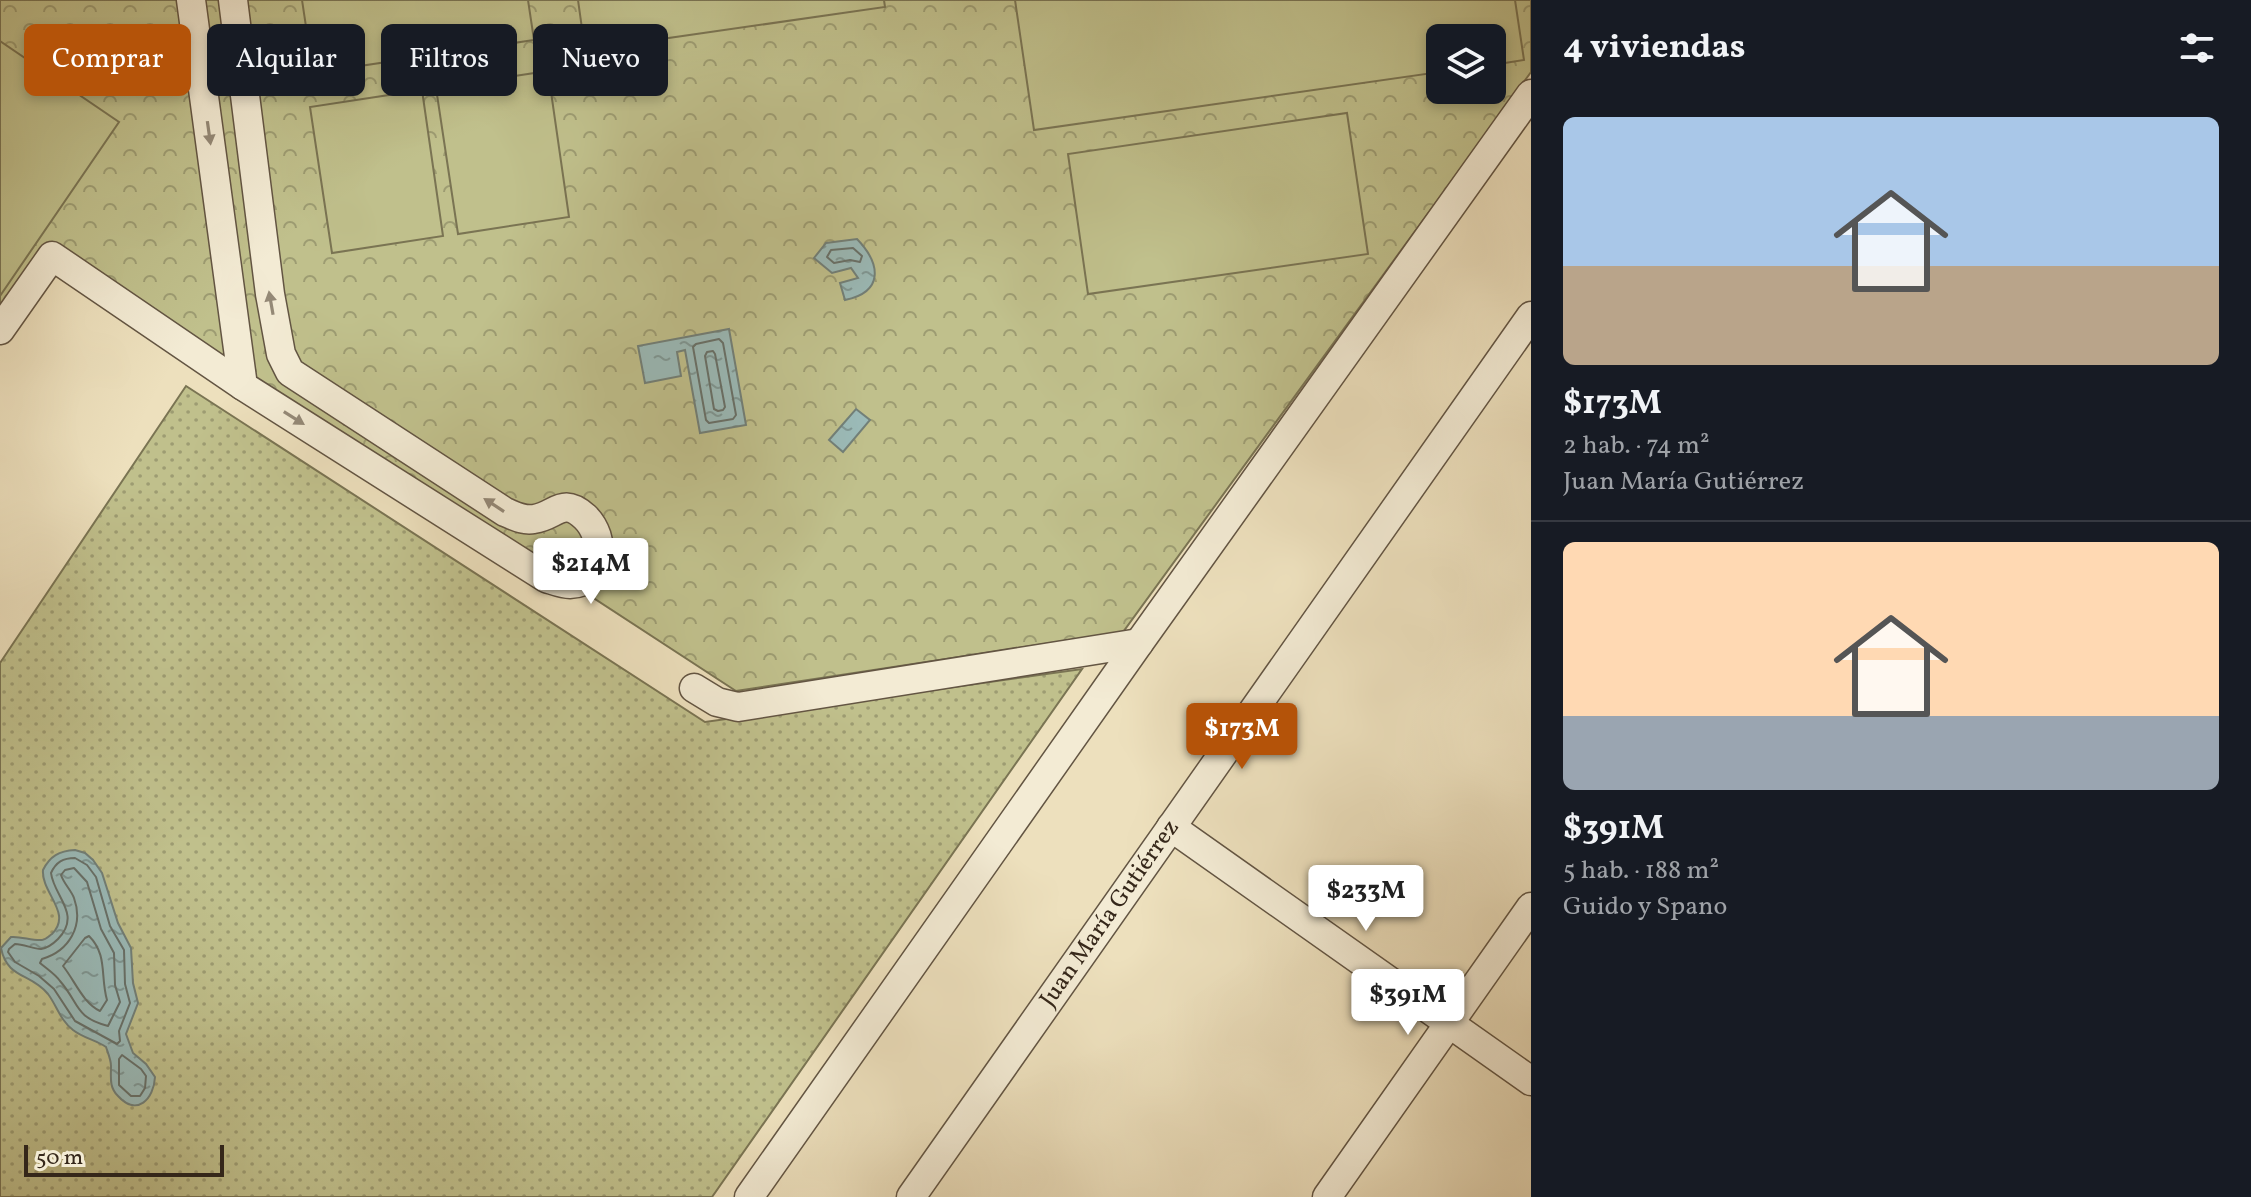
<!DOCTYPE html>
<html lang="es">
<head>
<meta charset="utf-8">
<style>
	:root { --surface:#171b24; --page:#20242c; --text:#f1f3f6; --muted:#9ea1a6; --line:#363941; --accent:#b45309 }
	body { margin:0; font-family:Vollkorn,serif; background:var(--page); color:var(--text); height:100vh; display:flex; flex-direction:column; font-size:30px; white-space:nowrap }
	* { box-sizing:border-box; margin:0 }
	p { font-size:26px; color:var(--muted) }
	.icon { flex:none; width:44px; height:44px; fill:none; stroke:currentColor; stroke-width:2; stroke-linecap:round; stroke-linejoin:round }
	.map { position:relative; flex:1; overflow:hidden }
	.panel { display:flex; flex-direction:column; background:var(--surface); width:720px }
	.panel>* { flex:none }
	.banner { position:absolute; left:24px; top:24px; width:760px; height:72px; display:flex; gap:16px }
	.controls { position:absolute; left:1426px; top:24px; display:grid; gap:16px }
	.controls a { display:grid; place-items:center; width:80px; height:80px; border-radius:12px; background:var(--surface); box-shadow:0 4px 12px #0003; font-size:40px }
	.scale { position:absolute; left:24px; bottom:20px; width:200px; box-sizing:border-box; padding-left:8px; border:4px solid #35271a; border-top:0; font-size:22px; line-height:28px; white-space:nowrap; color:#35271a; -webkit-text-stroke:6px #f3ebd4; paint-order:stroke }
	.price { position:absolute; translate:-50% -68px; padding:0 18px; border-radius:8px; background:#fff; color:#222; font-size:26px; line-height:52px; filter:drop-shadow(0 2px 4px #0008) }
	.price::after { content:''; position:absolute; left:50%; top:48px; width:24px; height:18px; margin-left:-12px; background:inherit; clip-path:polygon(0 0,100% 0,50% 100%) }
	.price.current { background:var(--accent); color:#fff }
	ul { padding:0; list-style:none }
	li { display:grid; align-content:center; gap:16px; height:424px; padding:0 32px }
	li+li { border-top:2px solid var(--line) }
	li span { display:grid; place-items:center; height:248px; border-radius:12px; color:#555 }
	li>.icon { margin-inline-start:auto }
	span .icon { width:144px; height:144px; fill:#fffc; stroke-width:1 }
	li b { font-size:34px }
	h2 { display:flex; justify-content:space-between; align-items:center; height:96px; padding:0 32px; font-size:34px }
	.chip { padding:0 28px; border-radius:12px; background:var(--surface); box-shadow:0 4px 12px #0003; font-size:28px; line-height:72px }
	.chip.current { background:var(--accent); color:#fff }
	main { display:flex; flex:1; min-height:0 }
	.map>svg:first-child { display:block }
</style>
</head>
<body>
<main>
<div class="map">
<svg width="1531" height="1197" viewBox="0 0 1531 1197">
	<defs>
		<pattern id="grass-dots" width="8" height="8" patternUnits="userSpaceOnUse" patternTransform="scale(2)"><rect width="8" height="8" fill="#c0c08c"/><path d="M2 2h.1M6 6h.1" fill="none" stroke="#9d9c72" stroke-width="1.8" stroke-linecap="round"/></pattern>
		<pattern id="forest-crowns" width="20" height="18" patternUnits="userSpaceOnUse" patternTransform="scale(2)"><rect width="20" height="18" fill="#c0c08c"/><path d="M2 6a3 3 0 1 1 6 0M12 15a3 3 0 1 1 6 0" fill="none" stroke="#9d9c72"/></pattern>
		<pattern id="water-ripples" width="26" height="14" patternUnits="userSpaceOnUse" patternTransform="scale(2)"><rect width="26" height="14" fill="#9bbbb9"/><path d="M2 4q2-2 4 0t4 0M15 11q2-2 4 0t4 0" fill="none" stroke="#7f9896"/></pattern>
	</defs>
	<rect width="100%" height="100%" fill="#ede0bd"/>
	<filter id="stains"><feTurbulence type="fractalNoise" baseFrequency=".0025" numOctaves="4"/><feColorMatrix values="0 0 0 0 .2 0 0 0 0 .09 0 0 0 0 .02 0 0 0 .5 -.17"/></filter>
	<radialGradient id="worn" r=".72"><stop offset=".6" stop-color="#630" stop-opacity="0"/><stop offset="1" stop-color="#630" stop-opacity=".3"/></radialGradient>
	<path fill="url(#grass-dots)" stroke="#7a7453" stroke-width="2" d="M 186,386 L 705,722 L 1082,669 L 712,1197 L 0,1197 L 0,663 Z"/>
	<path fill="url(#forest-crowns)" stroke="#7a7453" stroke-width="2" fill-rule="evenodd" d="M 0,0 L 1531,0 L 1531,72 L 1123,632 L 736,691 L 49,243 L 0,313 ZM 1440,38 L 1492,38 L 1492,90 L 1440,90 Z"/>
	<g fill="#c0c08c" stroke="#7a7453" stroke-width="2">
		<path d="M 302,0 L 528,0 L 534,40 L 313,73 Z"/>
		<path d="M 578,0 L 884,0 L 885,7 L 585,50 Z"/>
		<path d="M 1015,0 L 1515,0 L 1524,60 L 1492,65 L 1492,38 L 1440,38 L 1440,72 L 1034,130 Z"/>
		<path d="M 0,41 L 119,122 L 0,296 Z"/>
		<path d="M 548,71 L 569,217 L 458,234 L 436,88 Z"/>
		<path d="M 422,90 L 443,236 L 332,253 L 310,107 Z"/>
		<path d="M 1347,113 L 1368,254 L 1088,294 L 1068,154 Z"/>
	</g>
	<g fill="url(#water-ripples)" stroke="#728079" stroke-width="2">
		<path d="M 857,239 C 881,264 884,292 845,300 L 840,283 L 858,278 L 851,268 L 832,273 L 814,258 L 826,243 Z"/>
		<path d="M 729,329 L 746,425 L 700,433 L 685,350 L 677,352 L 681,376 L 645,383 L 638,346 Z"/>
		<path d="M 856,409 L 870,420 L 843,452 L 829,440 Z"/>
		<path d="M 75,850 L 85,853 L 93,860 L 102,873 L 118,923 L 131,948 L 133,983 L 138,1003 L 126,1034 L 133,1053 L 146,1064 L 155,1077 C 154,1099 137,1117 118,1096 C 109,1087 111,1078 111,1066 C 111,1060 108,1053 106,1047 C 96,1040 83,1038 73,1030 C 60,1020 57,1006 48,994 C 31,973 7,979 1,948 L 11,937 C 21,936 32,941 42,940 C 46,940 49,936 52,934 C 73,913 41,893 43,870 C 50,856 59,851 75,850 Z"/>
	</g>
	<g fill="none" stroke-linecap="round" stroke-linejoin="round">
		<g stroke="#68716a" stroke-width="2">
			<path d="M 853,248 L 862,256 L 860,262 L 850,260 L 834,263 L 827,257 L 831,250 Z"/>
			<path d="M 719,339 L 723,343 L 736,415 L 733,419 L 709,423 L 706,420 L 693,347 L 696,344 Z"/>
			<path d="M 713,351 L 715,354 L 725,407 L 723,410 L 718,411 L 714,409 L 705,356 L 707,352 Z"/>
			<path d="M 75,858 L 87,865 L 96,877 L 110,926 L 124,950 L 125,984 L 130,1003 L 119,1031 L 120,1041 L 117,1044 L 75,1021 L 54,989 L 39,976 L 15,962 L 8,952 L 9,949 L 15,944 C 24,944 33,949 41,949 C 48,948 53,944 58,939 C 82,914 54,897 51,873 C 56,862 63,858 75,858 Z"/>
			<path d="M 74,868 L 87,882 L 101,929 L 114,953 L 115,985 L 120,1002 L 108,1026 C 74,1017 80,1004 60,981 C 55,974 47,969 40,963 L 42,959 C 69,951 84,926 74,898 C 71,890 64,884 61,875 L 65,870 Z"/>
			<path d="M 89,936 C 108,955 100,976 107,1000 L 100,1011 C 83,1003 75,981 63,966 L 85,938 Z"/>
			<path d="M 122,1055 L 141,1069 L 146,1076 L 145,1088 L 140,1096 L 131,1096 L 119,1085 L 119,1059 Z"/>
		</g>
		<g stroke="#635543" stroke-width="31">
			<g id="minor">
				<path d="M 191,0 L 243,386 L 546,578 C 553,580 562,584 570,584 C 606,583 606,537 585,517 C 562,496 556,516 534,519 C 523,521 515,516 505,512 L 290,372 L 281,354 L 270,294 L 233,0"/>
				<path d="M 0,330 L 52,256 L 243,386"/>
				<path d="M 694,688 L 717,702 L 738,707 L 1139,643"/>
				<path d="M 1171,827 L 1531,1081"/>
				<path d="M 749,1197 L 1139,643 L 1531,94"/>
				<path id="s1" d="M 911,1197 L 1531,316"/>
				<path d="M 1327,1197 L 1531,907"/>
			</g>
		</g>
		<use href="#minor" stroke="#f3ebd4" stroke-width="28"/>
	</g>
	<defs><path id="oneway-solid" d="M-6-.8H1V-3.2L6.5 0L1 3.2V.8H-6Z" transform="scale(2)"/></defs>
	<g fill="#948977">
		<use href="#oneway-solid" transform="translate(209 133) rotate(82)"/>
		<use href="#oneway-solid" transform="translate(271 303) rotate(-100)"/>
		<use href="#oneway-solid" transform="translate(294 418) rotate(32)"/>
		<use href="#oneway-solid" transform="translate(494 505) rotate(-147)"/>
	</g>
	<g text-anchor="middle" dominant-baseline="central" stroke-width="6" stroke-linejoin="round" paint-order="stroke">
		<g font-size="24" fill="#35271a" stroke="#f3ebd4">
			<text stroke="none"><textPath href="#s1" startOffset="346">Juan María Gutiérrez</textPath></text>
		</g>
	</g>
	<rect width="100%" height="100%" filter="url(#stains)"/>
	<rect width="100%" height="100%" fill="url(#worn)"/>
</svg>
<div class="controls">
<a><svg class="icon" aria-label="layers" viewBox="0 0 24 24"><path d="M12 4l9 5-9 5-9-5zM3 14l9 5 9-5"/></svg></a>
</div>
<div class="scale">50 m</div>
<b class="price" style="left:591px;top:606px">$214M</b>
<b class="price current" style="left:1242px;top:771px">$173M</b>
<b class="price" style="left:1366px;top:933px">$233M</b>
<b class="price" style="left:1408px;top:1037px">$391M</b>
<div class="banner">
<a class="chip current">Comprar</a>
<a class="chip">Alquilar</a>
<a class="chip">Filtros</a>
<a class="chip">Nuevo</a>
</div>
</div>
<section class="panel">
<h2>4 viviendas<svg class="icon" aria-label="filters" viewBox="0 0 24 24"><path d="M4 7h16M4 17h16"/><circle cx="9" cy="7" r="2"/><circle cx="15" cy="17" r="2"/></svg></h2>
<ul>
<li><span style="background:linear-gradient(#a9c7e8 60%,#b9a48a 0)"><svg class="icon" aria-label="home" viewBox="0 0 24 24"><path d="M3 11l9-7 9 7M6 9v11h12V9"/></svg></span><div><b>$173M</b><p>2 hab. · 74 m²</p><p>Juan María Gutiérrez</p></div></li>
<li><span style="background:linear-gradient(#ffd9b3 70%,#9aa5b1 0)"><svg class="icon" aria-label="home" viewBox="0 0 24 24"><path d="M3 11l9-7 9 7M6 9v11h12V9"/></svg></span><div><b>$391M</b><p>5 hab. · 188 m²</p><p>Guido y Spano</p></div></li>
</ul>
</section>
</main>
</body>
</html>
